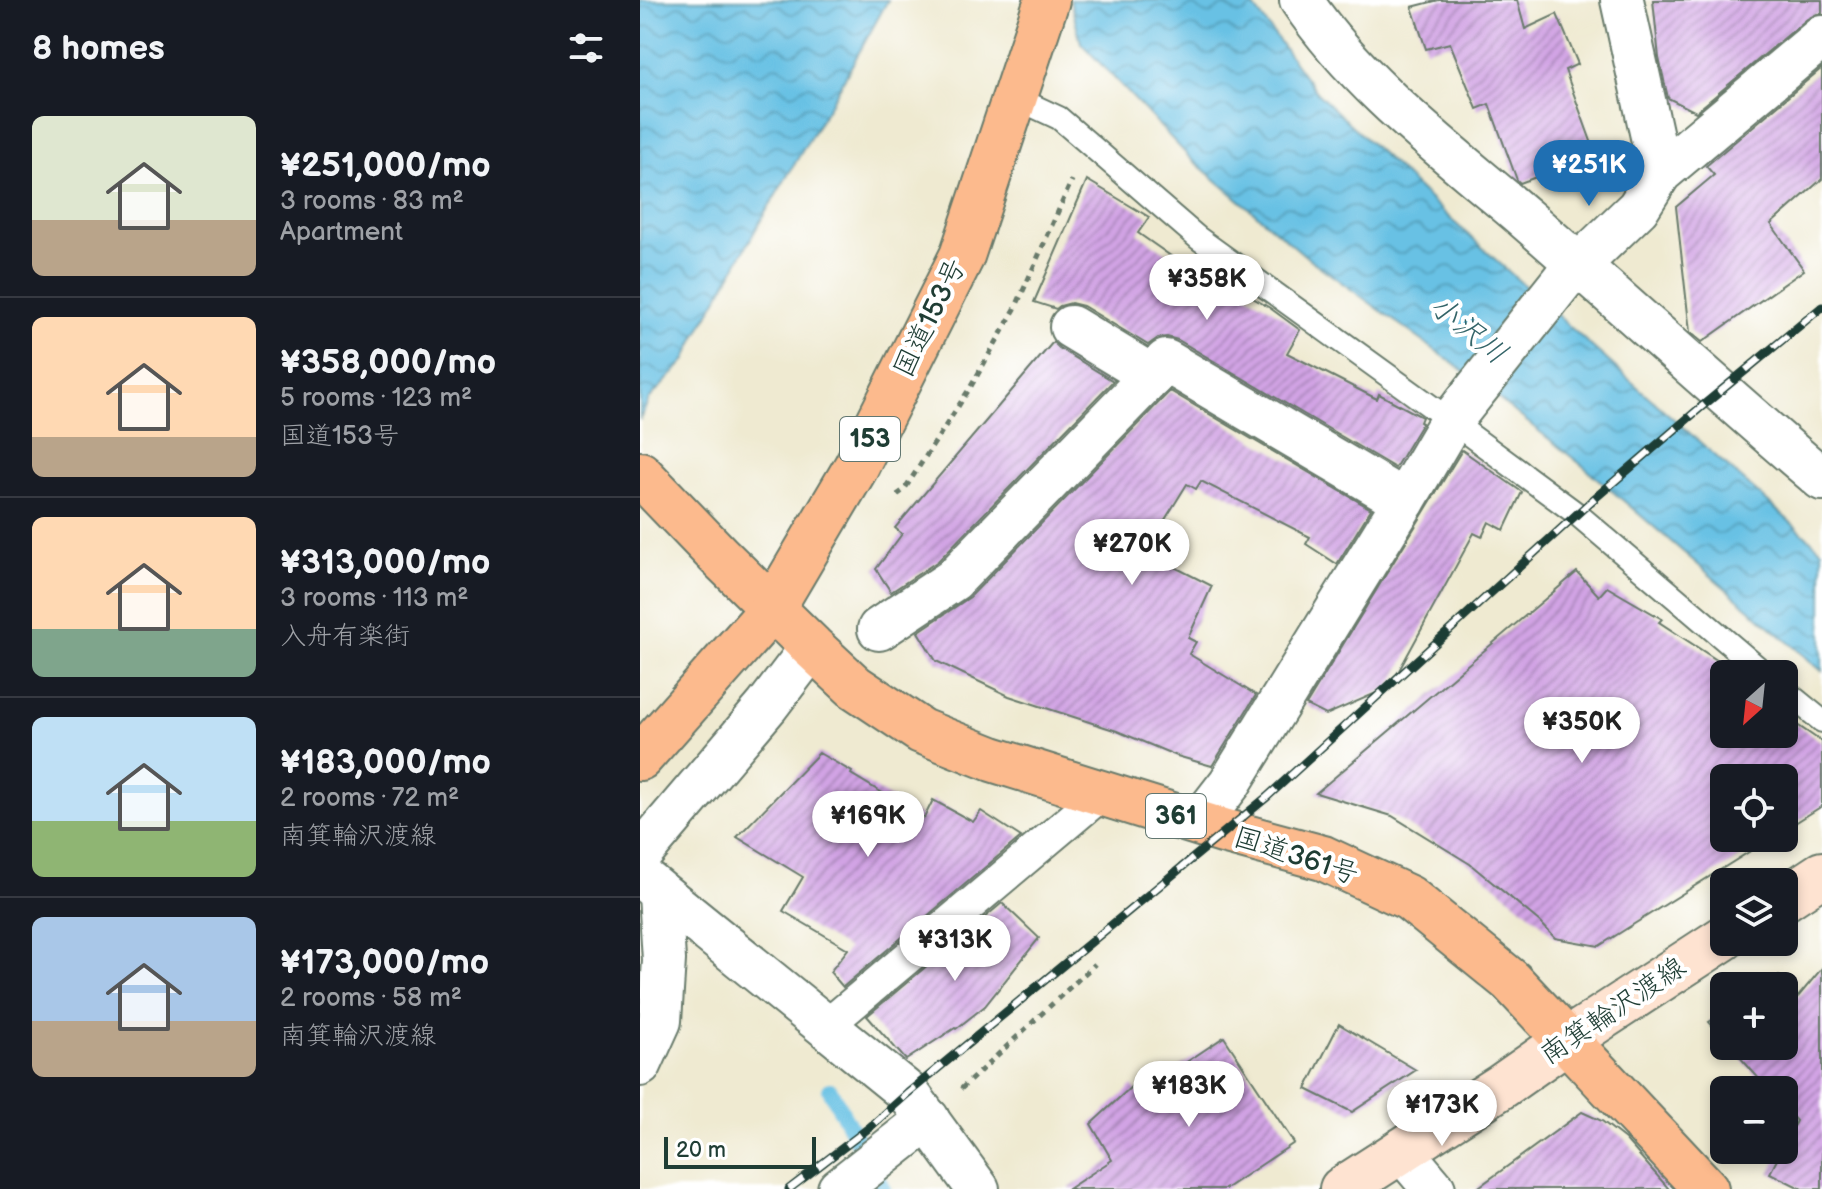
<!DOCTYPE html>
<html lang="en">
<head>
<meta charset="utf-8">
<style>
	:root { --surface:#171b24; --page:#242831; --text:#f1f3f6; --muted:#9ea1a6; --line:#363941; --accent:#1f6fb2 }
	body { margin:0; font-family:"Balsamiq Sans","Klee One",sans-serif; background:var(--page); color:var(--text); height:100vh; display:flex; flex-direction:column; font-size:30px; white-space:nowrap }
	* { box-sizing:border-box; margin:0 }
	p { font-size:26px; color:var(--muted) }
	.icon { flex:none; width:44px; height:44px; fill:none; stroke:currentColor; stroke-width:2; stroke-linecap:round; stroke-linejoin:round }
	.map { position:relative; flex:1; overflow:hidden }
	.drawer { display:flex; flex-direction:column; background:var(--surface); width:640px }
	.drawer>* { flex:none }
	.needle { width:52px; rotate:207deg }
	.buttons { position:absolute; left:1070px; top:660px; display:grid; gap:16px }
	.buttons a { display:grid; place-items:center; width:88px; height:88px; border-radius:12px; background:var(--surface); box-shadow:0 4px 12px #0003; font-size:40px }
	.scale { position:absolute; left:24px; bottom:20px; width:152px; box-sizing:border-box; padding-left:8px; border:4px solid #1f3d34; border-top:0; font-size:22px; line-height:28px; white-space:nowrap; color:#1f3d34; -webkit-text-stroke:6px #fff; paint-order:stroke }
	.price { position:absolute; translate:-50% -68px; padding:0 18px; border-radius:28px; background:#fff; color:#222; font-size:26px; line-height:52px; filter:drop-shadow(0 2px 4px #0008) }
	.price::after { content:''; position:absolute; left:50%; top:48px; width:24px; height:18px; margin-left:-12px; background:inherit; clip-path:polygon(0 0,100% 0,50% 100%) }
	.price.on { background:var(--accent); color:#fff }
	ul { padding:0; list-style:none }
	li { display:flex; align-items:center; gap:24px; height:200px; padding:0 32px }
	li+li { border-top:2px solid var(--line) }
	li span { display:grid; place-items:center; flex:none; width:224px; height:160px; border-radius:12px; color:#555 }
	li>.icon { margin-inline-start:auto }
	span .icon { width:96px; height:96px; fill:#fffc; stroke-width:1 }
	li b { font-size:34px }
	h2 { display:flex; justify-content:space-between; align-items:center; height:96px; padding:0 32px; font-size:34px }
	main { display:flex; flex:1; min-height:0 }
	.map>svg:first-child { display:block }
</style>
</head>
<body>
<main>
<section class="drawer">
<h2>8 homes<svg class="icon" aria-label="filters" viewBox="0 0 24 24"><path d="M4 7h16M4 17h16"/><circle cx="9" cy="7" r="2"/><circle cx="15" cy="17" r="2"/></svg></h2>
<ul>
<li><span style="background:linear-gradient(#dfe7d0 65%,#b9a48a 0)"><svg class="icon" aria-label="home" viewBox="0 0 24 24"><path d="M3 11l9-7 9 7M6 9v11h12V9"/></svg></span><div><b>¥251,000/mo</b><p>3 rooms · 83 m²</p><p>Apartment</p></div></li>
<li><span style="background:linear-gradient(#ffd9b3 75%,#b9a48a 0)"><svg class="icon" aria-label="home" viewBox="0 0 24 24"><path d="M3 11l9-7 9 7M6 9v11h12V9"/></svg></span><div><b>¥358,000/mo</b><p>5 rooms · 123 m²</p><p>国道153号</p></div></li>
<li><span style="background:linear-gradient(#ffd9b3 70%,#7fa58c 0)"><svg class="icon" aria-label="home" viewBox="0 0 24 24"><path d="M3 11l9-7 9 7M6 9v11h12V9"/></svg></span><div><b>¥313,000/mo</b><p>3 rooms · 113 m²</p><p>入舟有楽街</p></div></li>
<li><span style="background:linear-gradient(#bfe0f5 65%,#8fb573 0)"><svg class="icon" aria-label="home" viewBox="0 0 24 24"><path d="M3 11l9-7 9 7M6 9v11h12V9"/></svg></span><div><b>¥183,000/mo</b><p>2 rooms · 72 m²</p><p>南箕輪沢渡線</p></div></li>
<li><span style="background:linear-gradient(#a9c7e8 65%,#b9a48a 0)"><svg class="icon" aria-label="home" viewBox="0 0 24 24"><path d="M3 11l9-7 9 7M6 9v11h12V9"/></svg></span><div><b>¥173,000/mo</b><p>2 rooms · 58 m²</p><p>南箕輪沢渡線</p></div></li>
</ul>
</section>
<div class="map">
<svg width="1182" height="1189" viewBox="0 0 1182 1189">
	<defs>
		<pattern id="water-waves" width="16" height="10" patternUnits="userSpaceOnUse" patternTransform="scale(2)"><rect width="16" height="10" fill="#67c1e4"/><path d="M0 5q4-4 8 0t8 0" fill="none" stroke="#549eba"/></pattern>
		<pattern id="building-hatch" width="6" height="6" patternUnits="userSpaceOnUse" patternTransform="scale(2)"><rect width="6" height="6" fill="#d1a3e4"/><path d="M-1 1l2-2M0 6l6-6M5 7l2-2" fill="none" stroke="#a986ba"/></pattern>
	</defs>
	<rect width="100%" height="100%" fill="#fff"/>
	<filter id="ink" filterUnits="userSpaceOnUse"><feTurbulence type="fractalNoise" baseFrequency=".0125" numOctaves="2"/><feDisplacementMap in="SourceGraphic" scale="16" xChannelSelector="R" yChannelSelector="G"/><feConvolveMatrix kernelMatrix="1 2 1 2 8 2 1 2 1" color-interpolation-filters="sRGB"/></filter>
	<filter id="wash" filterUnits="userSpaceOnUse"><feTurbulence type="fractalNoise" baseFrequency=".006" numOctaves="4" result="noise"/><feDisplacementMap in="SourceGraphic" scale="32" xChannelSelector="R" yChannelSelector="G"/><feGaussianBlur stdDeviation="1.8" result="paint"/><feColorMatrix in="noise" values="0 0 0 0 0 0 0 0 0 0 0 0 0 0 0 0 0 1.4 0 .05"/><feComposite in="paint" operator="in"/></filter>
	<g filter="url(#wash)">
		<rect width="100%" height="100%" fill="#efead1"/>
		<g fill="url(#water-waves)" stroke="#437f8c" stroke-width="2">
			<path d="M 0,0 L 248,0 L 192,101 L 121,220 L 57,335 L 45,361 L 9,399 L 0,420 Z"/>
			<path d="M 430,0 L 609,0 L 677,93 L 814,222 L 950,345 L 1182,550 L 1182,671 L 943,466 L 817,366 L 668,258 L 551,159 L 441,43 Z"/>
		</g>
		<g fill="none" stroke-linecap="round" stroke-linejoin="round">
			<path stroke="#67c1e4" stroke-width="16" d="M 190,1090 L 243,1189"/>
		</g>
		<g id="blocks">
			<g fill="url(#building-hatch)">
				<path d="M 799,0 L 877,0 L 885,29 L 917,14 L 938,64 L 925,70 L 956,155 L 880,183 L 877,180 L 849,104 L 837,109 L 810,43 L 786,49 L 772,7 Z"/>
				<path d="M 1013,0 L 1182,0 L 1182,14 L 1177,14 L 1167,19 L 1056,112 L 1028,98 L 1019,58 Z"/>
				<path d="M 1182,68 L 1182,179 L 1131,224 L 1164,270 L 1062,342 L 1050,332 L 1036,207 L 1074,175 L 1066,166 Z"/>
				<path d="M 447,180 L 509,217 L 498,233 L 575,287 L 580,279 L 630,308 L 660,330 L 647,353 L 737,399 L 739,394 L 782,417 L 780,422 L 782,423 L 755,468 L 538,340 L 527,337 L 518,338 L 508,345 L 443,306 L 431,303 L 420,306 L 416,309 L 394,302 Z"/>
				<path d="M 413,342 L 419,348 L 473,381 L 298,561 L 251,592 L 236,569 L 262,534 L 255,528 Z"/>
				<path d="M 530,391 L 731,509 L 697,564 L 666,544 L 670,537 L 561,481 L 556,489 L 547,484 L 505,552 L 572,586 L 548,638 L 556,642 L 549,654 L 616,695 L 572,766 L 537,756 L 477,731 L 369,696 L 296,661 L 278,632 L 330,597 Z"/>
				<path d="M 822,450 L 882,492 L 864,530 L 849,522 L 842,537 L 834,533 L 750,687 L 686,715 L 666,705 Z"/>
				<path d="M 937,572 L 959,596 L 967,587 L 1022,619 L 1019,622 L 1098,674 L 1084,674 L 1084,734 L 1144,734 L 1144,716 L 1182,742 L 1182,806 L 1144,830 L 1144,778 L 1084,778 L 1084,838 L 1131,838 L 959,946 L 915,938 L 900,922 L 830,864 L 752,816 L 676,793 Z"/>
				<path d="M 179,753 L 212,772 L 211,774 L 284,818 L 293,800 L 333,822 L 341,811 L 381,837 L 203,987 L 190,972 L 208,949 L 143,911 L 163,877 L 97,837 Z"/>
				<path d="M 362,903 L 399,938 L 345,1006 L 316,1029 L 315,1028 L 266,1060 L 227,1016 Z"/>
				<path d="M 1182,968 L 1182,1189 L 1162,1189 L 1130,1173 L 1142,1150 L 1144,1150 L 1144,1145 L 1156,1121 L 1144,1107 L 1144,1090 L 1129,1090 L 1090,1046 L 1144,1046 L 1144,986 L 1124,986 L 1139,976 L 1158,997 Z"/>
				<path d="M 1084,1012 L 1084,1039 L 1069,1022 Z"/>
				<path d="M 699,1024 L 776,1070 L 712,1112 L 666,1089 Z"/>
				<path d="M 584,1037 L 654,1143 L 585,1189 L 428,1189 L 472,1160 L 451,1124 L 492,1086 L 499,1094 Z"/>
				<path d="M 942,1112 L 962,1121 L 985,1139 L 1029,1189 L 836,1189 Z"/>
			</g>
		</g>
	</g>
	<g filter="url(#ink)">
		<use href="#blocks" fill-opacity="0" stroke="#687a6b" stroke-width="2"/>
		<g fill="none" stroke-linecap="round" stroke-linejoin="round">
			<g stroke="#687a6b" stroke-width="26">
				<g id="service">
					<path d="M 374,97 L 419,118 L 558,238 L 811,421 L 937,514 L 1125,674"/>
					<path d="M 1144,690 L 1182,721"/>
				</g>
			</g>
			<g stroke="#687a6b" stroke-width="36">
				<path id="pedestrian" d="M 185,1027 L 463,793"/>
			</g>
			<g stroke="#687a6b" stroke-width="46">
				<g id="minor">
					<path d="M 661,0 C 719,86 808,152 886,219 C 985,305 1082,394 1182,479"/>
					<path d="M 982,0 L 1020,173"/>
					<path d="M 431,327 L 512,376"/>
					<path d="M 239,629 L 313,580 L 526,361 L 764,501"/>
					<path d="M 559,823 L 590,783 L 764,501 L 811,421 L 923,280 L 998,208 L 1020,173 L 1182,37"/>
					<path d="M 0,855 L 127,706 L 172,647"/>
					<path d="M 0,876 L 268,1093 L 338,1189"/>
					<path d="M 0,1065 L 20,1021 L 24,960 L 20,894"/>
					<path d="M 761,1150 L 794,1189"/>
					<path d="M 199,1189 L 288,1119"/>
				</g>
			</g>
			<g stroke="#687a6b" stroke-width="48">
				<g id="secondary">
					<path d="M 1144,899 L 1182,874"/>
					<path d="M 702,1189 L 862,1086 L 926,1041 L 1084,938"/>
				</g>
			</g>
			<g stroke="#687a6b" stroke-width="48">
				<g id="trunk">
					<path d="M 0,474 L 79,556 L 172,647 L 215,687 L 281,731 L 352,759 L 583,831 L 683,858 L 769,898 L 871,981 L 1066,1189"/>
					<path d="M 0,758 L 132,609 L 216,467 L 322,256 L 407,0"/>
				</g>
			</g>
			<g stroke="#687a6b" stroke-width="5" stroke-dasharray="6 6" stroke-linecap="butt">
				<path d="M 257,495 L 264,490 L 330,388 L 375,309 L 432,180"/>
				<path d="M 321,1089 L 455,964"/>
			</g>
			<use href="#service" stroke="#fff" stroke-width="22"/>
			<use href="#pedestrian" stroke="#fff" stroke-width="32"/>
			<use href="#minor" stroke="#fff" stroke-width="42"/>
			<use href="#secondary" stroke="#fee3d1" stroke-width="44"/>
			<use href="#trunk" stroke="#fcba8d" stroke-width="44"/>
			<g stroke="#1f3d34" stroke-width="9">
				<path id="rail" d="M 149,1189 L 230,1127 L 268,1093 L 627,797 L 948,504 L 1060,408 L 1182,307"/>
			</g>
			<use href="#rail" stroke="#fff" stroke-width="6" stroke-dasharray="18" stroke-linecap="butt"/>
		</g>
	</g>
	<g text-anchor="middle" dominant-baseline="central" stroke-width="8" stroke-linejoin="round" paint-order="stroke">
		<g fill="#fff" stroke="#627771" stroke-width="2">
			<rect x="200" y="417" width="60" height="44" rx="6"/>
			<rect x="506" y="794" width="60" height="44" rx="6"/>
		</g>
		<g font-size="26" font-weight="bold" fill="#1f3d34">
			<text x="230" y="439">153</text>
			<text x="536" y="816">361</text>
		</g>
		<g font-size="28" fill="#1f3d34" stroke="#fff">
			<text transform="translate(290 318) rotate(-64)">国道153号</text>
			<text transform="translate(656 856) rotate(18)">国道361号</text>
			<text transform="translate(973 1011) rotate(-34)">南箕輪沢渡線</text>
		</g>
		<g font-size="30" font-style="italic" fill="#356569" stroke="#fff">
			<text transform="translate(828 330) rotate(39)">小沢川</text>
		</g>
	</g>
</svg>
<div class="buttons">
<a><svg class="needle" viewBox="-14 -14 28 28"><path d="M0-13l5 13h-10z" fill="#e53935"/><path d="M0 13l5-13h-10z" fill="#9ea1a6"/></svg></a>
<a><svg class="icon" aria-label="locate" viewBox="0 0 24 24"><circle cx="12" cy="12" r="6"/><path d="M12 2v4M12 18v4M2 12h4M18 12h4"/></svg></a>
<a><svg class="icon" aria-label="layers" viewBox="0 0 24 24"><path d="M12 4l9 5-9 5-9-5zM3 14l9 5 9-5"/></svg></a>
<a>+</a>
<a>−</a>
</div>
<div class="scale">20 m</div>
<b class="price on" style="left:949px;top:208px">¥251K</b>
<b class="price" style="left:567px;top:322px">¥358K</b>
<b class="price" style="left:492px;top:587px">¥270K</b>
<b class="price" style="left:942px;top:765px">¥350K</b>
<b class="price" style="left:228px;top:859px">¥169K</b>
<b class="price" style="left:315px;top:983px">¥313K</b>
<b class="price" style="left:549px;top:1129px">¥183K</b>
<b class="price" style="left:802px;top:1148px">¥173K</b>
</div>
</main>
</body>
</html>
